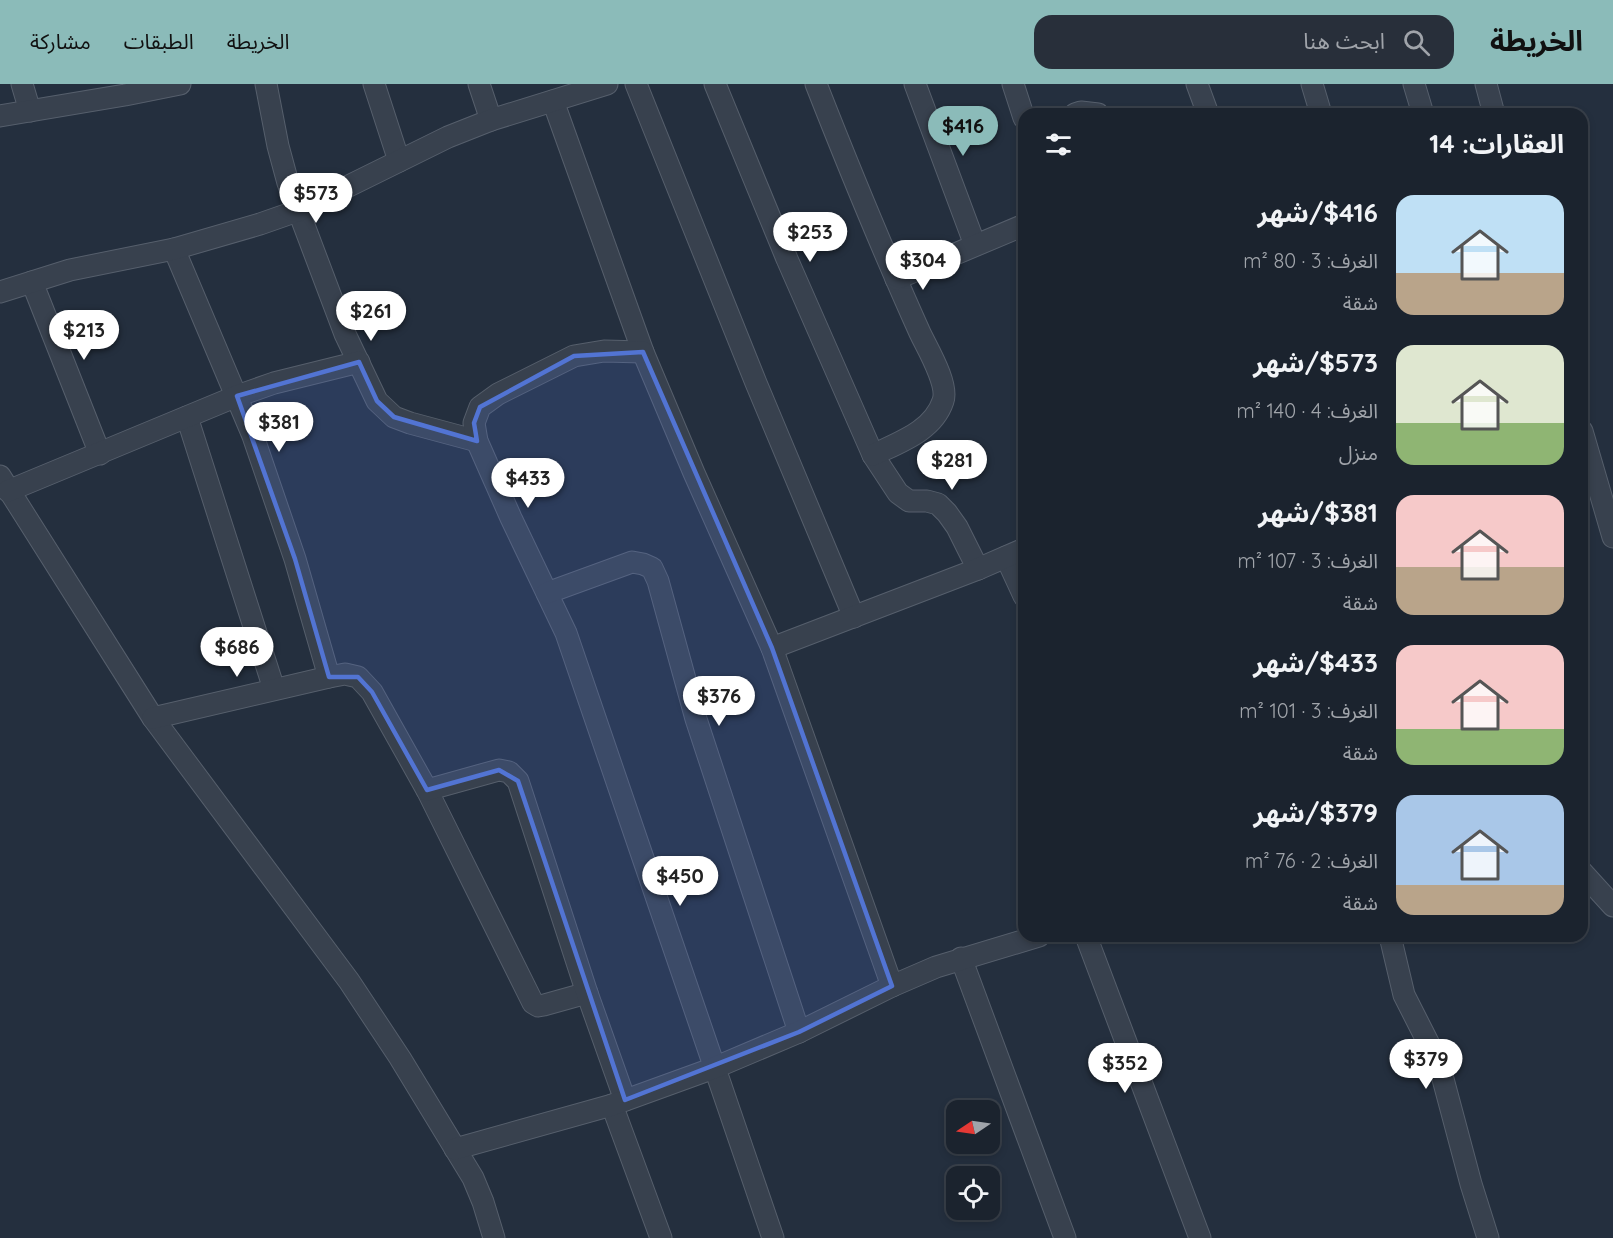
<!DOCTYPE html>
<html lang="ar">
<head>
<meta charset="utf-8">
<style>
	:root { --surface:#1b232e; --page:#282f3a; --text:#f1f3f6; --muted:#a0a4aa; --line:#39404a; --accent:#8bbbb9 }
	body { margin:0; font-family:Quicksand,"Noto Sans Arabic",sans-serif; background:var(--page); color:var(--text); direction:rtl; height:100vh; display:flex; flex-direction:column; font-size:22px; white-space:nowrap }
	* { box-sizing:border-box; margin:0 }
	p { font-size:20px; color:var(--muted) }
	.icon { flex:none; width:33px; height:33px; fill:none; stroke:currentColor; stroke-width:2; stroke-linecap:round; stroke-linejoin:round }
	.map { position:relative; flex:1; overflow:hidden; direction:ltr }
	.sheet { position:absolute; left:1018px; top:24px; width:570px; height:834px; display:flex; flex-direction:column; background:var(--surface); border-radius:18px; box-shadow:0 3px 9px #0003,0 0 0 2px var(--line); direction:rtl }
	.sheet>* { flex:none }
	.needle { width:39px; rotate:257deg }
	.controls { position:absolute; left:946px; top:1016px; display:grid; gap:12px }
	.controls a { display:grid; place-items:center; width:54px; height:54px; border-radius:12px; background:var(--surface); box-shadow:0 3px 9px #0003,0 0 0 2px var(--line); font-size:30px }
	.price { position:absolute; translate:-50% -51px; padding:0 14px; border-radius:21px; background:#fff; color:#222; font-size:20px; line-height:39px; filter:drop-shadow(0 2px 3px #0008) }
	.price::after { content:''; position:absolute; left:50%; top:36px; width:18px; height:14px; margin-left:-9px; background:inherit; clip-path:polygon(0 0,100% 0,50% 100%) }
	.price.selected { background:var(--accent); color:#111 }
	ul { padding:0; list-style:none }
	li { display:flex; align-items:center; gap:18px; height:150px; padding:0 24px }
	li span { display:grid; place-items:center; flex:none; width:168px; height:120px; border-radius:18px; color:#555 }
	li>.icon { margin-inline-start:auto }
	span .icon { width:72px; height:72px; fill:#fffc; stroke-width:1 }
	li b { font-size:26px }
	h2 { display:flex; justify-content:space-between; align-items:center; height:72px; padding:0 24px; font-size:26px }
	header { display:flex; align-items:center; gap:36px; box-sizing:border-box; height:84px; padding:0 30px; background:var(--accent); color:#111 }
	header strong { font-size:28px }
	nav { display:flex; gap:33px; margin-inline-start:auto; font-size:21px }
	.search { width:420px; height:54px; background:var(--page); display:flex; align-items:center; gap:15px; box-sizing:border-box; padding:0 21px; border-radius:18px; color:var(--muted); font-size:22px }
	.map>svg:first-child { display:block }
</style>
</head>
<body>
<header>
<strong>الخريطة</strong>
<div class="search"><svg class="icon" aria-label="search" viewBox="0 0 24 24"><circle cx="10" cy="10" r="6"/><path d="M15 15l6 6"/></svg>ابحث هنا</div>
<nav><a>الخريطة</a><a>الطبقات</a><a>مشاركة</a></nav>
</header>
<div class="map">
<svg width="1613" height="1154" viewBox="0 0 1613 1154">
	<rect width="100%" height="100%" fill="#242f3e"/>
	<g fill="none" stroke-linecap="round" stroke-linejoin="round">
		<g stroke="#565f6c" stroke-width="23">
			<g id="minor">
				<path d="M 22,0 L 30,27"/>
				<path d="M 266,0 L 278,62 L 288,99 L 345,250 L 377,317 L 394,333 L 410,339 L 477,357"/>
				<path d="M 374,0 L 399,77"/>
				<path d="M 479,0 L 491,36"/>
				<path d="M 636,0 L 756,299 L 854,533"/>
				<path d="M 715,0 L 787,175 L 873,371 L 898,409 L 909,417 L 927,417 L 938,420 L 947,429 L 957,443 L 978,485"/>
				<path d="M 816,0 C 849,84 883,167 920,249 C 927,264 949,300 943,317 C 933,347 900,358 873,371"/>
				<path d="M 915,0 L 975,161"/>
				<path d="M 1013,0 L 1024,34"/>
				<path d="M 1197,0 L 1208,30"/>
				<path d="M 1312,0 L 1321,30"/>
				<path d="M 1414,0 L 1423,30"/>
				<path d="M 1486,0 L 1494,30"/>
				<path d="M 553,17 L 643,268 L 694,389 L 772,564 L 892,902"/>
				<path d="M 1075,30 L 1081,28 L 1098,30"/>
				<path d="M 0,32 L 125,11 L 180,0"/>
				<path d="M 174,165 L 253,352 L 295,475 L 329,593"/>
				<path d="M 896,195 L 1024,141"/>
				<path d="M 32,198 L 100,370"/>
				<path d="M 0,208 L 70,186 L 174,165 L 260,140 L 300,126 L 448,53 L 491,36 L 607,0"/>
				<path d="M 643,268 L 604,267 L 574,272 L 498,310 L 480,323 L 474,339 L 477,357 L 511,434 L 566,549 L 773,1154"/>
				<path d="M 187,333 L 274,605"/>
				<path d="M 1582,347 L 1613,453"/>
				<path d="M 0,392 L 153,634 L 349,897 L 400,974 L 473,1094 L 483,1118 L 494,1154"/>
				<path d="M 8,407 L 237,312 L 274,299 L 359,278"/>
				<path d="M 1006,473 L 1024,512"/>
				<path d="M 547,509 L 632,478 L 643,480 L 652,484 L 658,497 L 696,635 L 799,948"/>
				<path d="M 772,564 L 978,485 L 1024,465"/>
				<path d="M 153,634 L 329,593 L 345,590 L 358,593 L 372,608 L 427,706 L 533,919 L 538,922 L 544,921 L 587,909"/>
				<path d="M 427,706 L 499,686 L 509,688 L 518,697 L 587,909 L 625,1016"/>
				<path d="M 1582,788 L 1613,822"/>
				<path d="M 1086,852 L 1200,1154"/>
				<path d="M 1390,852 L 1404,911 L 1439,980 L 1471,1100 L 1488,1154"/>
				<path d="M 961,874 L 1065,1154"/>
				<path d="M 612,1021 L 661,1154"/>
				<path d="M 455,1065 L 612,1021 L 714,984 L 799,948 L 892,902 L 936,883 L 1039,852"/>
			</g>
		</g>
		<use href="#minor" stroke="#38414e" stroke-width="21"/>
	</g>
	<path fill="#5274d3" fill-opacity="0.2" stroke="#5274d3" stroke-width="4.5" stroke-linejoin="round" d="M 643,268 L 772,564 L 892,902 L 799,948 L 625,1016 L 518,697 L 499,686 L 427,706 L 372,608 L 358,593 L 329,593 L 295,475 L 237,312 L 359,278 L 377,317 L 394,333 L 477,357 L 474,339 L 480,323 L 574,272 Z"/>
</svg>
<div class="controls">
<a><svg class="needle" viewBox="-14 -14 28 28"><path d="M0-13l5 13h-10z" fill="#e53935"/><path d="M0 13l5-13h-10z" fill="#a0a4aa"/></svg></a>
<a><svg class="icon" aria-label="locate" viewBox="0 0 24 24"><circle cx="12" cy="12" r="6"/><path d="M12 2v4M12 18v4M2 12h4M18 12h4"/></svg></a>
</div>
<b class="price selected" style="left:963px;top:73px">$416</b>
<b class="price" style="left:316px;top:140px">$573</b>
<b class="price" style="left:810px;top:179px">$253</b>
<b class="price" style="left:923px;top:207px">$304</b>
<b class="price" style="left:371px;top:258px">$261</b>
<b class="price" style="left:84px;top:277px">$213</b>
<b class="price" style="left:279px;top:369px">$381</b>
<b class="price" style="left:952px;top:407px">$281</b>
<b class="price" style="left:528px;top:425px">$433</b>
<b class="price" style="left:237px;top:594px">$686</b>
<b class="price" style="left:719px;top:643px">$376</b>
<b class="price" style="left:680px;top:823px">$450</b>
<b class="price" style="left:1426px;top:1006px">$379</b>
<b class="price" style="left:1125px;top:1010px">$352</b>
<section class="sheet">
<h2>العقارات: 14<svg class="icon" aria-label="filters" viewBox="0 0 24 24"><path d="M4 7h16M4 17h16"/><circle cx="9" cy="7" r="2"/><circle cx="15" cy="17" r="2"/></svg></h2>
<ul>
<li><span style="background:linear-gradient(#bfe0f5 65%,#b9a48a 0)"><svg class="icon" aria-label="home" viewBox="0 0 24 24"><path d="M3 11l9-7 9 7M6 9v11h12V9"/></svg></span><div><b>$416/شهر</b><p>الغرف: 3 · 80 m²</p><p>شقة</p></div></li>
<li><span style="background:linear-gradient(#dfe7d0 65%,#8fb573 0)"><svg class="icon" aria-label="home" viewBox="0 0 24 24"><path d="M3 11l9-7 9 7M6 9v11h12V9"/></svg></span><div><b>$573/شهر</b><p>الغرف: 4 · 140 m²</p><p>منزل</p></div></li>
<li><span style="background:linear-gradient(#f6c9c9 60%,#b9a48a 0)"><svg class="icon" aria-label="home" viewBox="0 0 24 24"><path d="M3 11l9-7 9 7M6 9v11h12V9"/></svg></span><div><b>$381/شهر</b><p>الغرف: 3 · 107 m²</p><p>شقة</p></div></li>
<li><span style="background:linear-gradient(#f6c9c9 70%,#8fb573 0)"><svg class="icon" aria-label="home" viewBox="0 0 24 24"><path d="M3 11l9-7 9 7M6 9v11h12V9"/></svg></span><div><b>$433/شهر</b><p>الغرف: 3 · 101 m²</p><p>شقة</p></div></li>
<li><span style="background:linear-gradient(#a9c7e8 75%,#b9a48a 0)"><svg class="icon" aria-label="home" viewBox="0 0 24 24"><path d="M3 11l9-7 9 7M6 9v11h12V9"/></svg></span><div><b>$379/شهر</b><p>الغرف: 2 · 76 m²</p><p>شقة</p></div></li>
</ul>
</section>
</div>
</body>
</html>
